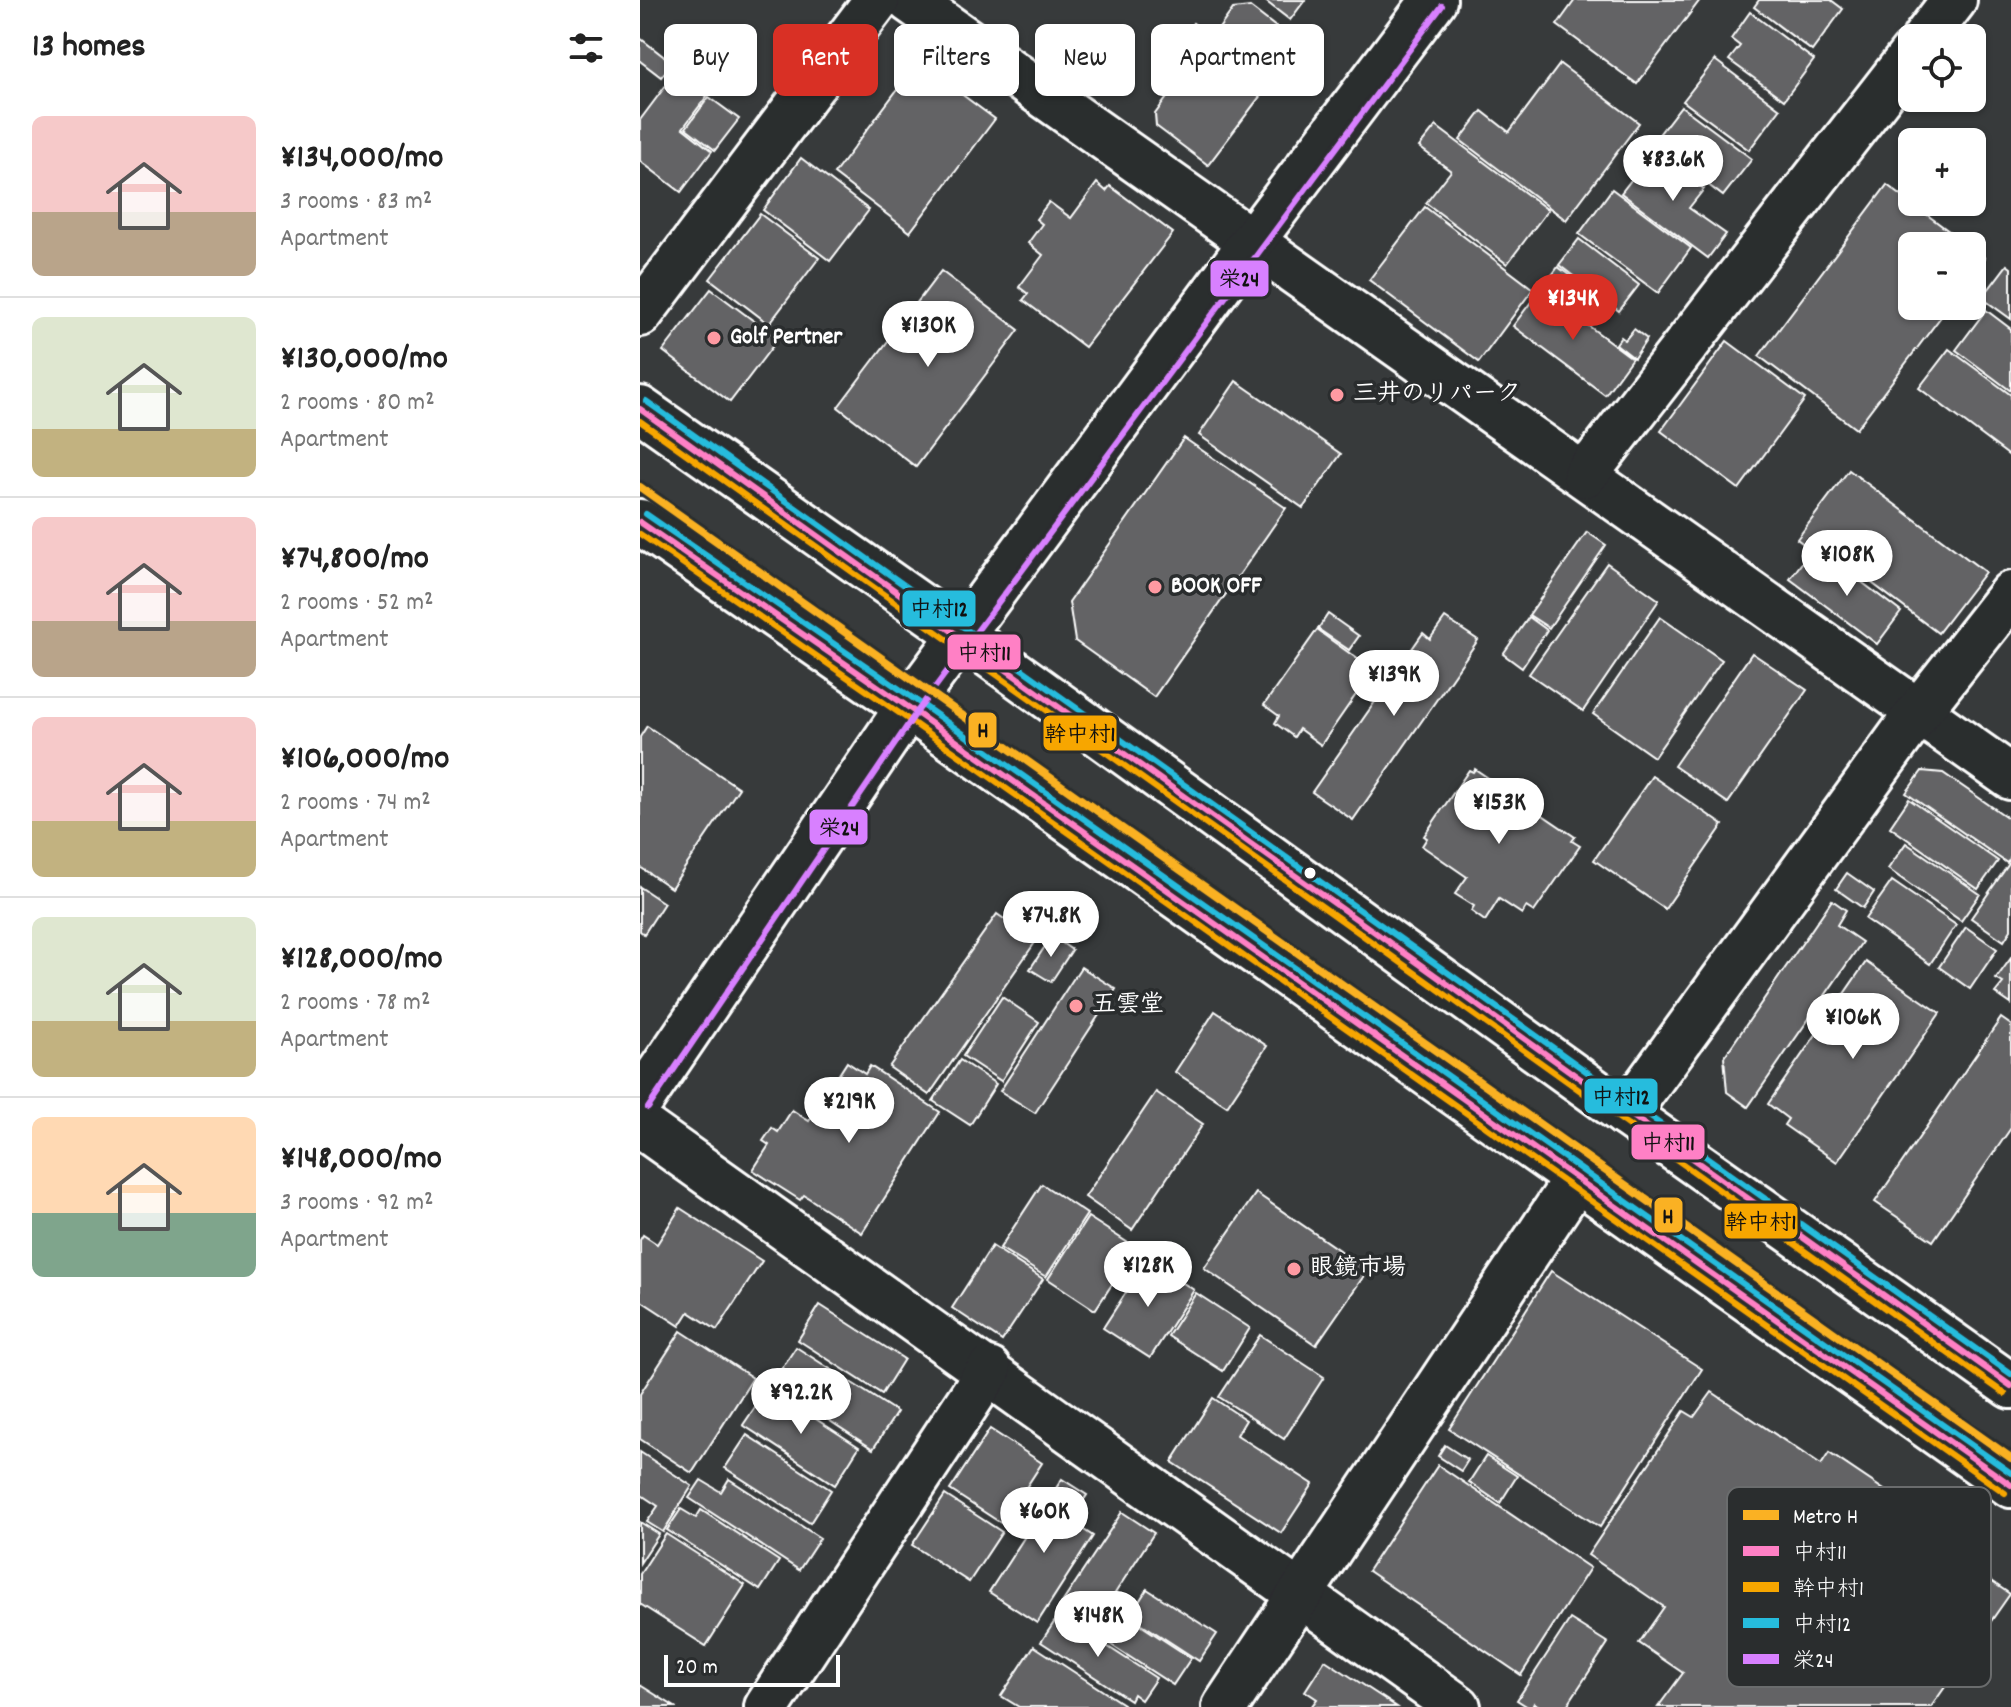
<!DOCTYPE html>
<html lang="en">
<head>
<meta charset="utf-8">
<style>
	:root { --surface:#fff; --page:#f6f6f6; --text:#222; --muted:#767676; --line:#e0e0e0; --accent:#d93025 }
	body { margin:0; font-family:Dekko,"Klee One",sans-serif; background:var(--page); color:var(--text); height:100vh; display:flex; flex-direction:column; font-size:30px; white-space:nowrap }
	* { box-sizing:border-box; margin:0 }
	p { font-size:26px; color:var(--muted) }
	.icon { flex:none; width:44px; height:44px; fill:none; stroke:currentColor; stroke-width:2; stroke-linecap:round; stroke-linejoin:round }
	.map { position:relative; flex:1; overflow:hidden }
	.drawer { display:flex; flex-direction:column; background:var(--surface); width:640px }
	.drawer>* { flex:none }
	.top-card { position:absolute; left:24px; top:24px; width:760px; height:72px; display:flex; gap:16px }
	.fabs { position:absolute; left:1258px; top:24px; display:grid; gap:16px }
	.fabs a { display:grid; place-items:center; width:88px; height:88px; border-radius:12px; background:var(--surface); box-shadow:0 2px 6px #0004; font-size:40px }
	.scale { position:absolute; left:24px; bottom:20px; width:176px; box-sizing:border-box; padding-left:8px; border:4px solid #fff; border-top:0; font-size:22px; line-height:28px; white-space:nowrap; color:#fff; -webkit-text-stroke:6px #2a2d2e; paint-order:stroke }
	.price { position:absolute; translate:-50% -68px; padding:0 18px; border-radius:28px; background:#fff; color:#222; font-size:26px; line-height:52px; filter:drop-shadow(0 2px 4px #0008) }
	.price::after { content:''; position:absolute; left:50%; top:48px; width:24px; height:18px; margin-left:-12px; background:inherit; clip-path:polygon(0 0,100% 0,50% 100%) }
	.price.selected { background:var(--accent); color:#fff }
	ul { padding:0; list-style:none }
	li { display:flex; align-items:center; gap:24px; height:200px; padding:0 32px }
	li+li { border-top:2px solid var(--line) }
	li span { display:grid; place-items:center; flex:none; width:224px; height:160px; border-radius:12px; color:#555 }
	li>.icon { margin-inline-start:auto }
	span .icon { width:96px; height:96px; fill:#fffc; stroke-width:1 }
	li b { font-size:34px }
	h2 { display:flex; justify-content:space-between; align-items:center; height:96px; padding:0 32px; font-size:34px }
	.pill { padding:0 28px; border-radius:12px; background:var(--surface); box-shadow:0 2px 6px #0004; font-size:28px; line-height:72px }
	.pill.selected { background:var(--accent); color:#fff }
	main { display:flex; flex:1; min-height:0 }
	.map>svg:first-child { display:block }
</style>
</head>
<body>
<main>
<section class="drawer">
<h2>13 homes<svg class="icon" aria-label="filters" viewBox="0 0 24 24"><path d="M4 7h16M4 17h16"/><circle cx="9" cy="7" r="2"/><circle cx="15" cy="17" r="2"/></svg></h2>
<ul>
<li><span style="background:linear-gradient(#f6c9c9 60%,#b9a48a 0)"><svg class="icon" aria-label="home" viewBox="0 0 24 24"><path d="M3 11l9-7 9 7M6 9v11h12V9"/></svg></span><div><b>¥134,000/mo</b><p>3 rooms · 83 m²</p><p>Apartment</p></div></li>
<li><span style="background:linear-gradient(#dfe7d0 70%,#c2b280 0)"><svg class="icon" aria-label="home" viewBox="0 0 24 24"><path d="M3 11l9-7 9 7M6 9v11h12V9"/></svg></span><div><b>¥130,000/mo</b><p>2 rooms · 80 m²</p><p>Apartment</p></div></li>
<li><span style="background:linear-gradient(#f6c9c9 65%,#b9a48a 0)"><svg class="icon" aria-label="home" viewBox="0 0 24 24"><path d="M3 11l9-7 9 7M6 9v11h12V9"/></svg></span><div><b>¥74,800/mo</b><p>2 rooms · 52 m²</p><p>Apartment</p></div></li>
<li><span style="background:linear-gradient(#f6c9c9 65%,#c2b280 0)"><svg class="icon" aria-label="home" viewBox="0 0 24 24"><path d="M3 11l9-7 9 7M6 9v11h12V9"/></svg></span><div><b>¥106,000/mo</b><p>2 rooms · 74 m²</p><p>Apartment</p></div></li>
<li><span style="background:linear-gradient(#dfe7d0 65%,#c2b280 0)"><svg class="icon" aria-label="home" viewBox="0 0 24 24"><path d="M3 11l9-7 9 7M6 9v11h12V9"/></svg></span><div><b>¥128,000/mo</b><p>2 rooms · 78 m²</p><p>Apartment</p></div></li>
<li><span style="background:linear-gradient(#ffd9b3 60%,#7fa58c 0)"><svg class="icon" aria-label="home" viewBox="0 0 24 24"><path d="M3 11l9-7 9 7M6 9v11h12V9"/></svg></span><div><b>¥148,000/mo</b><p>3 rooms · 92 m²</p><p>Apartment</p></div></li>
</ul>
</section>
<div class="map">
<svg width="1371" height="1707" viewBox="0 0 1371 1707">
	<rect width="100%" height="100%" fill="#373a3b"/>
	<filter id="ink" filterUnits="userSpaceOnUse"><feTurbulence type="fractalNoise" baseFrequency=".0125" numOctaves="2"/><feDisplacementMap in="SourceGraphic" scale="16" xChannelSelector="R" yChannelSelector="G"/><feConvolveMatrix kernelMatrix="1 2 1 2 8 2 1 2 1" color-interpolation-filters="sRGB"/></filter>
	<g filter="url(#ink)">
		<g fill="#636465" stroke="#fff" stroke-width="2">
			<path d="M 624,0 L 665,0 L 650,20 Z"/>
			<path d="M 935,0 L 1060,0 L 997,84 L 917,25 Z"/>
			<path d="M 1119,0 L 1191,0 L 1203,9 L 1172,51 L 1114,7 Z"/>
			<path d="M 610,7 L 659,45 L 568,165 L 516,126 L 515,114 L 545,73 L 526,59 L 553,23 L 572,38 L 593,9 Z"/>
			<path d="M 1110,12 L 1174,60 L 1144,100 L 1089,60 L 1100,46 L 1091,39 Z"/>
			<path d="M 0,38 L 32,63 L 21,77 L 0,61 Z"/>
			<path d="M 1075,60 L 1140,109 L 1109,150 L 1043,101 Z"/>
			<path d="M 278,62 L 355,119 L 270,232 L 194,174 Z"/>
			<path d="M 920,64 L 999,123 L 926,220 L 820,140 L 842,111 L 869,132 Z"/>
			<path d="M 36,72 L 67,96 L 43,128 L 72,151 L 41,192 L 0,161 L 0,120 Z"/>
			<path d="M 69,97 L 99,119 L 75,150 L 46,128 Z"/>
			<path d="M 1041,106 L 1112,159 L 1083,196 L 1020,148 L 1024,142 L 1017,137 Z"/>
			<path d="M 796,126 L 908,210 L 867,264 L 786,203 L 811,171 L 779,147 Z"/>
			<path d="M 1013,152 L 1064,189 L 1049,208 L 1086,234 L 1068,258 L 981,193 Z"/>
			<path d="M 161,158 L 229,210 L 190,261 L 123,210 Z"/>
			<path d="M 457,183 L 466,191 L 470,186 L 533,233 L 445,347 L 383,300 L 388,294 L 379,287 L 403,255 L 388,243 L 402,224 L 396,219 L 409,202 L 431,218 Z"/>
			<path d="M 1247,185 L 1329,246 L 1272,246 L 1272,306 L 1309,306 L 1216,429 L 1119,356 Z"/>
			<path d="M 972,189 L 1051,248 L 1018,293 L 939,234 Z"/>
			<path d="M 785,207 L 893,289 L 839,362 L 729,280 Z"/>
			<path d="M 120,214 L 179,258 L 129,324 L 70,279 Z"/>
			<path d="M 939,239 L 999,285 L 979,311 L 919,265 Z"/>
			<path d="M 1332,248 L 1345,258 L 1332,275 Z"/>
			<path d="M 1367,265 L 1371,268 L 1371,319 L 1342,298 Z"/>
			<path d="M 918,267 L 956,295 L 940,317 L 902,289 Z"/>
			<path d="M 301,271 L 379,330 L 276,467 L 198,407 Z"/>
			<path d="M 71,289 L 138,339 L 90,402 L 23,351 Z"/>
			<path d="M 900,290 L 992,358 L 965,395 L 873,326 Z"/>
			<path d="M 1346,310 L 1371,329 L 1371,391 L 1316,350 Z"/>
			<path d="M 994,329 L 1007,339 L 994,358 L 976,344 L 981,337 L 985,340 Z"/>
			<path d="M 1087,341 L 1165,399 L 1099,489 L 1021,431 Z"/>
			<path d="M 1309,349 L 1371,395 L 1371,457 L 1279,388 Z"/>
			<path d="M 596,381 L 701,454 L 663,508 L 559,435 Z"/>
			<path d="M 544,438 L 646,508 L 514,697 L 435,641 L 429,602 Z"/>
			<path d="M 1209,470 L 1345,572 L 1298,633 L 1204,562 L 1198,570 L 1157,539 Z"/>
			<path d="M 947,532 L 966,545 L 909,628 L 889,615 Z"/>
			<path d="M 1169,553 L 1206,581 L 1211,574 L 1261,612 L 1237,644 L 1150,579 Z"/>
			<path d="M 967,563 L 1019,600 L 943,711 L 889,674 Z"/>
			<path d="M 688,614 L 719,636 L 709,650 L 678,629 Z"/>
			<path d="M 889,617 L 907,630 L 882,668 L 863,654 Z"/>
			<path d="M 1020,617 L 1082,660 L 1014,757 L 953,714 Z"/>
			<path d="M 805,618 L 838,640 L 713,820 L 672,792 L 783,633 L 790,639 Z"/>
			<path d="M 677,630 L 733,670 L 681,745 L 659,729 L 654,737 L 635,723 L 639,716 L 624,705 Z"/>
			<path d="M 1112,653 L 1167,690 L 1088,803 L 1034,766 Z"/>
			<path d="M 7,726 L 99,788 L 31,888 L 0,867 L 0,737 Z"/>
			<path d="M 835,769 L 935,837 L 932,841 L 940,846 L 894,912 L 886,907 L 882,914 L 859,899 L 845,921 L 831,911 L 834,906 L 815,894 L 827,877 L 782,846 L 787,838 L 784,836 L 829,770 L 833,772 Z"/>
			<path d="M 1282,771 L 1303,773 L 1371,820 L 1371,857 L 1367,863 L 1266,793 Z"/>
			<path d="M 1012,776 L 1083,825 L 1025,909 L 954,860 Z"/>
			<path d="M 1269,799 L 1358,861 L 1338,889 L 1250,827 Z"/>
			<path d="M 1266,843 L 1340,894 L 1321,921 L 1248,869 Z"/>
			<path d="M 1371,861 L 1371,930 L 1364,941 L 1331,918 Z"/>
			<path d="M 1207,873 L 1234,892 L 1223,908 L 1196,889 Z"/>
			<path d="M 1252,881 L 1316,925 L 1290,964 L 1225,919 Z"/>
			<path d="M 0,887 L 24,903 L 4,934 L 0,931 Z"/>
			<path d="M 1192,900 L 1206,910 L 1197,925 L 1222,942 L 1108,1107 L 1087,1092 L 1084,1057 Z"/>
			<path d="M 357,914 L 396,941 L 289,1095 L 249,1067 Z"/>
			<path d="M 1326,927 L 1357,949 L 1330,989 L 1299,967 Z"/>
			<path d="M 412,936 L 432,950 L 411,982 L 390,969 Z"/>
			<path d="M 1371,958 L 1371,1004 L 1355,993 L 1363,983 L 1356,979 Z"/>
			<path d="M 1226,962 L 1300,1013 L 1197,1162 L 1144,1125 L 1148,1119 L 1128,1104 Z"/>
			<path d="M 441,967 L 476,989 L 395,1113 L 360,1091 Z"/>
			<path d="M 362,997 L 399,1022 L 361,1081 L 323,1056 Z"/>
			<path d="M 575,1011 L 627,1046 L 587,1106 L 535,1072 Z"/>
			<path d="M 1361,1018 L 1371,1025 L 1371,1128 L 1293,1241 L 1235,1202 Z"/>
			<path d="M 320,1060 L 356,1084 L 330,1125 L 293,1101 Z"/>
			<path d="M 207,1062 L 225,1074 L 230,1066 L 300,1112 L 222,1233 L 164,1195 L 160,1200 L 113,1170 L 129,1145 L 123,1141 L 132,1128 L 138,1132 L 152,1110 L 169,1121 Z"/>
			<path d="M 516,1092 L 563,1124 L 492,1230 L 445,1197 Z"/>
			<path d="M 402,1184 L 447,1214 L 406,1277 L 360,1248 Z"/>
			<path d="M 616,1193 L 728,1270 L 676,1345 L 564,1268 Z"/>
			<path d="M 40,1208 L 122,1261 L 77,1330 L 49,1312 L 40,1326 L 0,1300 L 0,1240 L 3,1235 L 17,1244 Z"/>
			<path d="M 448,1217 L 496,1248 L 455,1310 L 408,1279 Z"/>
			<path d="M 352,1246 L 403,1279 L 362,1341 L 312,1308 Z"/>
			<path d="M 507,1260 L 554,1290 L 510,1358 L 463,1328 Z"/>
			<path d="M 911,1271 L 1062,1369 L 960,1527 L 809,1429 Z"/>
			<path d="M 556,1293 L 610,1328 L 583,1371 L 528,1336 Z"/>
			<path d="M 180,1305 L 264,1359 L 242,1394 L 158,1340 Z"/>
			<path d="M 41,1331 L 113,1378 L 52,1473 L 0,1439 L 0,1394 Z"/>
			<path d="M 620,1335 L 684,1377 L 644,1439 L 579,1397 Z"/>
			<path d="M 156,1347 L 257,1412 L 233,1449 L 132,1383 Z"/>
			<path d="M 128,1388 L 219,1447 L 195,1485 L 103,1425 Z"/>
			<path d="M 1072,1392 L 1181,1465 L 1189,1453 L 1256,1498 L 1247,1511 L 1370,1594 L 1291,1707 L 1018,1707 L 1043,1673 L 999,1643 L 1024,1607 L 948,1555 L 1044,1411 L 1054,1417 Z"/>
			<path d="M 573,1398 L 606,1420 L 597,1435 L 673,1484 L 641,1533 L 532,1462 Z"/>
			<path d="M 350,1429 L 402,1463 L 378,1500 L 397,1512 L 381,1536 L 310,1490 Z"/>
			<path d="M 107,1435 L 191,1490 L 170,1523 L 85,1468 Z"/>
			<path d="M 805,1445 L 828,1460 L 821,1471 L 798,1456 Z"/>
			<path d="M 0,1452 L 52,1486 L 23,1532 L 7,1522 L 18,1506 L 0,1494 Z"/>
			<path d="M 846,1456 L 877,1476 L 860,1503 L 829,1482 Z"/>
			<path d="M 798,1465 L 950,1568 L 881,1675 L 728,1571 Z"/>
			<path d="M 89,1479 L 180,1538 L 159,1570 L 49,1498 L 61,1480 L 81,1492 Z"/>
			<path d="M 422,1479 L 447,1495 L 430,1521 L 453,1536 L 397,1623 L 349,1592 Z"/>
			<path d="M 305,1495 L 362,1532 L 329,1582 L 272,1545 Z"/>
			<path d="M 41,1509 L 56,1518 L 61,1510 L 139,1561 L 120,1590 L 27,1530 Z"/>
			<path d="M 482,1512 L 514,1533 L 459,1618 L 446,1610 L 440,1619 L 420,1606 Z"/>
			<path d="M 0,1522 L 19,1534 L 0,1563 Z"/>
			<path d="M 26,1534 L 105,1585 L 66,1646 L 0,1604 L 0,1574 Z"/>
			<path d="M 507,1589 L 577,1634 L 559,1661 L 490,1616 Z"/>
			<path d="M 476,1609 L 551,1658 L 533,1685 L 459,1637 Z"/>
			<path d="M 419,1615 L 516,1678 L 501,1700 L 493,1694 L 490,1700 L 401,1642 Z"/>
			<path d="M 930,1619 L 968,1643 L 926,1707 L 901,1707 L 894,1703 L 892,1707 L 888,1707 L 877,1700 Z"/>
			<path d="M 394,1646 L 483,1704 L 481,1707 L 379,1707 L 361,1696 Z"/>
			<path d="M 685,1660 L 757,1707 L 671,1707 L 677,1699 L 665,1691 Z"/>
			<path d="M 0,1685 L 35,1707 L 0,1707 Z"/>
		</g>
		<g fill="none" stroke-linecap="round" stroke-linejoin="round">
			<g stroke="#fff" stroke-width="50">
				<g id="minor">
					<path d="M 269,0 L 1371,777"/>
					<path d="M 1285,38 L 1314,0"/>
					<path d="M 0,314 L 237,0"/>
					<path d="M 0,409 L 322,635 L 986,1114 L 1371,1386"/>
					<path d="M 945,475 L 1272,54"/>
					<path d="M 0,522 L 268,707 L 1371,1485"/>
					<path d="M 0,1102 L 268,707 L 613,240 L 794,0"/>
					<path d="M 986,1114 L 1279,711 L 1371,594"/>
					<path d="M 0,1125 L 818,1707"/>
					<path d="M 127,1707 L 349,1370"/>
					<path d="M 585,1707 L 937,1178"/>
				</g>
			</g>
			<use href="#minor" stroke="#2a2d2e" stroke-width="44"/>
			<g stroke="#2a2d2e" stroke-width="12">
				<g id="bus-1">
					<path d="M 0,409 C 459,731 913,1062 1371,1386"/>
					<path d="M 0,522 L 268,707 L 1371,1485"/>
				</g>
			</g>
			<g stroke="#2a2d2e" stroke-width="12">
				<g id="bus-2">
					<path d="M 0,421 C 457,742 909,1072 1365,1394"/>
					<path d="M 0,534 L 262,715 L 1365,1493"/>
				</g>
			</g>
			<g stroke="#2a2d2e" stroke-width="12">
				<g id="bus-3">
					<path d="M 6,401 C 463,722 915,1051 1371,1374"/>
					<path d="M 6,514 L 274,699 L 1371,1473"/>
				</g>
			</g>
			<g stroke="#2a2d2e" stroke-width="12">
				<path id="bus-4" d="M 8,1108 L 276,713 L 802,6"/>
			</g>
			<use href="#bus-1" stroke="#ff80c5" stroke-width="6"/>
			<use href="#bus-2" stroke="#f7a600" stroke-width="6"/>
			<use href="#bus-3" stroke="#26bcdd" stroke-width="6"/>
			<use href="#bus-4" stroke="#d880ff" stroke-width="6"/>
			<g stroke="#2a2d2e" stroke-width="14">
				<path id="metro-1" d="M 0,487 L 1371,1458"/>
			</g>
			<use href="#metro-1" stroke="#fab123" stroke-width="8"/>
		</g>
	</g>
	<g fill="#ff9aa2" stroke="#2a2d2e" stroke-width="3">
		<circle cx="74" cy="338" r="8"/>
		<circle cx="697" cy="395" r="8"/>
		<circle cx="515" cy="587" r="8"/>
		<circle cx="436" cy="1006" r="8"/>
		<circle cx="654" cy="1269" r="8"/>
	</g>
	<circle fill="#fff" stroke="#2a2d2e" stroke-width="3" cx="670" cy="873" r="7"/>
	<g text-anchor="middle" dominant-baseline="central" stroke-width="7" stroke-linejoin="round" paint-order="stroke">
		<g font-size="24" font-weight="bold" fill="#fff" stroke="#2a2d2e" text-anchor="start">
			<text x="90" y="338">Golf Pertner</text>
			<text x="713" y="395">三井のリパーク</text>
			<text x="531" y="587">BOOK OFF</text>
			<text x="452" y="1006">五雲堂</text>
			<text x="670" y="1269">眼鏡市場</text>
		</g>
	</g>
	<rect x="1087" y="1487" width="264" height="200" rx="12" fill="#2a2d2e" stroke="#6a6c6d" stroke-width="2"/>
	<rect x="1103" y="1510" width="36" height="10" fill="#fab123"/>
	<rect x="1103" y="1546" width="36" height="10" fill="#ff80c5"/>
	<rect x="1103" y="1582" width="36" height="10" fill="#f7a600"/>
	<rect x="1103" y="1618" width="36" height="10" fill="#26bcdd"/>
	<rect x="1103" y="1654" width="36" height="10" fill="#d880ff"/>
	<g font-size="22" fill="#fff">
		<text x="1153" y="1523">Metro H</text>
		<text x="1153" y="1559">中村11</text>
		<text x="1153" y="1595">幹中村1</text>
		<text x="1153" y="1631">中村12</text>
		<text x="1153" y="1667">栄24</text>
	</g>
	<g stroke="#2a2d2e" stroke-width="3">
		<rect x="569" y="259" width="61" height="39" rx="8" fill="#d880ff"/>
		<rect x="261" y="589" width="76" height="39" rx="8" fill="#26bcdd"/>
		<rect x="306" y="633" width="76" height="38" rx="8" fill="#ff80c5"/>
		<rect x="327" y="711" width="31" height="38" rx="8" fill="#fab123"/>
		<rect x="402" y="714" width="76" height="38" rx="8" fill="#f7a600"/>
		<rect x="168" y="808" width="61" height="38" rx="8" fill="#d880ff"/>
		<rect x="943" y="1077" width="76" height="38" rx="8" fill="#26bcdd"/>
		<rect x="990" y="1123" width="76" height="38" rx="8" fill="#ff80c5"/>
		<rect x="1013" y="1196" width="31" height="38" rx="8" fill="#fab123"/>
		<rect x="1083" y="1202" width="76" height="38" rx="8" fill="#f7a600"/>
	</g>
	<g font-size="22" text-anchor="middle" font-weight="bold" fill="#111">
		<text x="599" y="286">栄24</text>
		<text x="299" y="616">中村12</text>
		<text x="344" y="660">中村11</text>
		<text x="343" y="737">H</text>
		<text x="440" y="741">幹中村1</text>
		<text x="199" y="835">栄24</text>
		<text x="981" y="1104">中村12</text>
		<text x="1028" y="1150">中村11</text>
		<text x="1028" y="1223">H</text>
		<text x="1121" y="1229">幹中村1</text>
	</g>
</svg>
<div class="fabs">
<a><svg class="icon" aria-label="locate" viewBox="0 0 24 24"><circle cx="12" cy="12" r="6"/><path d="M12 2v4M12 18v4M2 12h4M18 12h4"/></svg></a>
<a>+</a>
<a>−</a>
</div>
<div class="scale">20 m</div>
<b class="price" style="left:1033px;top:203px">¥83.6K</b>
<b class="price selected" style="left:933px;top:342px">¥134K</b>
<b class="price" style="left:288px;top:369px">¥130K</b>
<b class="price" style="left:1207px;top:598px">¥108K</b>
<b class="price" style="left:754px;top:718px">¥139K</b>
<b class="price" style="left:859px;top:846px">¥153K</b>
<b class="price" style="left:411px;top:959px">¥74.8K</b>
<b class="price" style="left:1213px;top:1061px">¥106K</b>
<b class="price" style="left:209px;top:1145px">¥219K</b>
<b class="price" style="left:508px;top:1309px">¥128K</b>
<b class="price" style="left:161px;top:1436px">¥92.2K</b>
<b class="price" style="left:404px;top:1555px">¥60K</b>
<b class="price" style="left:458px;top:1659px">¥148K</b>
<div class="top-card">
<a class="pill">Buy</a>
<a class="pill selected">Rent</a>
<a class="pill">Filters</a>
<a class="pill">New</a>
<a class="pill">Apartment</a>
</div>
</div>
</main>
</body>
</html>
